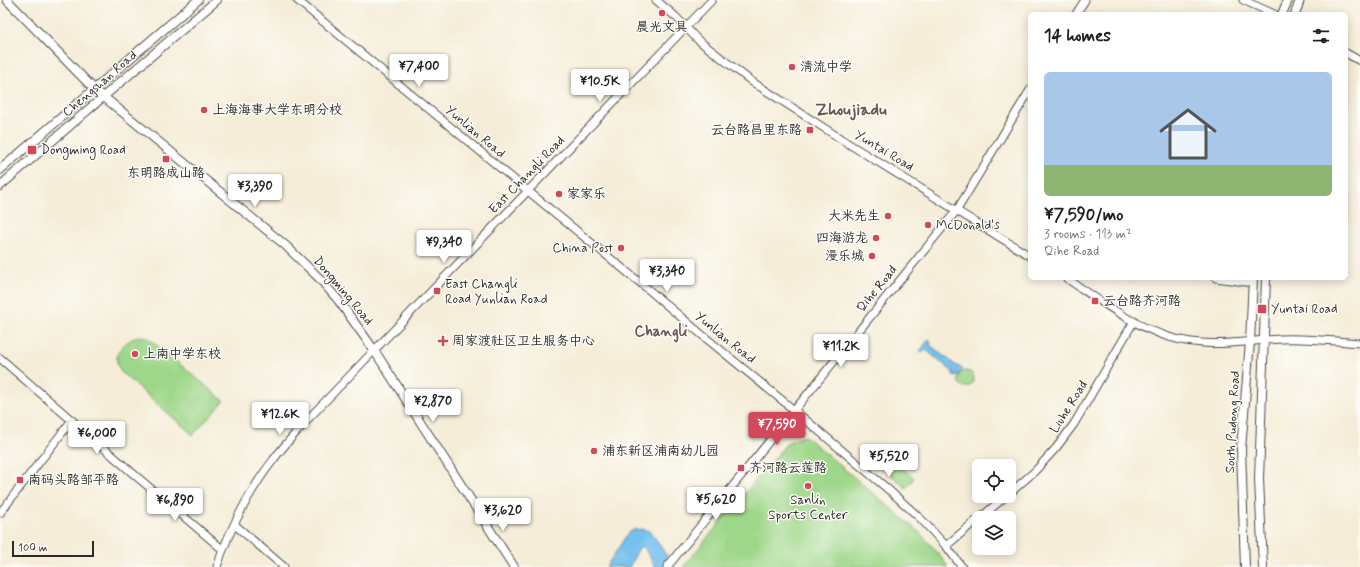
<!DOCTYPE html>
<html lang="en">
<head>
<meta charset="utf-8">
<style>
	:root { --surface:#fff; --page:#f6f6f6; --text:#202124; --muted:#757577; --line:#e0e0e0; --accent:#d1495b }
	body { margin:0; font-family:Mynerve,"LXGW WenKai TC",sans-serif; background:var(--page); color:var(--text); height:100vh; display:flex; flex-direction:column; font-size:15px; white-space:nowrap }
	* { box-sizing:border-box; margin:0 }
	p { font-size:13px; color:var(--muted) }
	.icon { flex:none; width:22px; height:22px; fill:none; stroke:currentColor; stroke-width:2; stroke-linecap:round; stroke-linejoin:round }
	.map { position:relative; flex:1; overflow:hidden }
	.side { position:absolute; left:1028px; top:12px; width:320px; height:268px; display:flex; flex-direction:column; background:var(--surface); border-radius:6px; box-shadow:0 2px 10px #0003 }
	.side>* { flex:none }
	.buttons { position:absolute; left:972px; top:459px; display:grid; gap:8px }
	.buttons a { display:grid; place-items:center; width:44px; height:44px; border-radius:6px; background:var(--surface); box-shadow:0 2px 10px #0003; font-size:20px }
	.scale { position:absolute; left:12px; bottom:10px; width:82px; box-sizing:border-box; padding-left:4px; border:2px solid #2b2b2b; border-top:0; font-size:11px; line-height:14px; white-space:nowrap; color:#2b2b2b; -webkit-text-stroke:3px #fdfcf7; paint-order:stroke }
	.price { position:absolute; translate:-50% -34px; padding:0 9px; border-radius:4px; background:#fff; color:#222; font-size:13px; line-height:26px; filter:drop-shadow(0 1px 2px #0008) }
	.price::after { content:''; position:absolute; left:50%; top:24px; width:12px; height:9px; margin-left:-6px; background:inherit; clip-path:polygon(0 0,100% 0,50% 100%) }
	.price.current { background:var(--accent); color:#fff }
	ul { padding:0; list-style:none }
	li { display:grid; align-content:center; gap:8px; height:212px; padding:0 16px }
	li+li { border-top:1px solid var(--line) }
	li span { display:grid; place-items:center; height:124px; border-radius:6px; color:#555 }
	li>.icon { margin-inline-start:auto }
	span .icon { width:72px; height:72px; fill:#fffc; stroke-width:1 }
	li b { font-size:17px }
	h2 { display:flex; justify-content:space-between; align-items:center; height:48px; padding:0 16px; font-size:17px }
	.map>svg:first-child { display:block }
</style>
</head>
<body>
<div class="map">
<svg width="1360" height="567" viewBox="0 0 1360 567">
	<rect width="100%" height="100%" fill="#fdfcf7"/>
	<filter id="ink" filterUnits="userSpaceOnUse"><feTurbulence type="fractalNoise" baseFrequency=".025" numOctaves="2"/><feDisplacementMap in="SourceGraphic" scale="8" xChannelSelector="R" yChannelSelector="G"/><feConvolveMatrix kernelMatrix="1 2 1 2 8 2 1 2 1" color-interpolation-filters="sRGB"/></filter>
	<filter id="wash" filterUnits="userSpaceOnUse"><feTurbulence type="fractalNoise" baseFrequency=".012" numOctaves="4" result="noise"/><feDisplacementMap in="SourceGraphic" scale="16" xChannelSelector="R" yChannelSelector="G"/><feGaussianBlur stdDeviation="0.9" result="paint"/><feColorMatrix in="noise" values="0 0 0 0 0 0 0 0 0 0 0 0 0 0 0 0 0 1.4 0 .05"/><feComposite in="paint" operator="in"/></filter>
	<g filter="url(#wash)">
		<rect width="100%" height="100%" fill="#f5edd8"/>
		<g fill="#9ed789" stroke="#64815a">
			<path d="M 138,336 L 147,337 L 224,401 L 193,435 L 121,372 C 110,355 122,343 138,336 Z"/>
			<circle cx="966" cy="379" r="8"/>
			<path d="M 805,436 L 919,532 L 938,553 L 948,567 L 683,567 L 788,442 Z"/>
			<path d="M 898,465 L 914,478 L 906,488 L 890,474 Z"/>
		</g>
		<g fill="#74c0ee" stroke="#50768c">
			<path d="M 929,339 L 931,341 L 930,345 L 958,367 L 961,367 L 963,369 L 956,377 L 953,375 L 953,372 L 926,350 L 923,352 L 920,351 Z"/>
			<path d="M 642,529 L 649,531 L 653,535 L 674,567 L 655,567 L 644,547 L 642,546 L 639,548 L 629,567 L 606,567 L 628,533 L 633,530 Z"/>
		</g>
	</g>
	<g filter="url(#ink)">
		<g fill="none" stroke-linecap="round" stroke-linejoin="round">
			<g stroke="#494845" stroke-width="9">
				<g id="minor">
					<path d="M 297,0 L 528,191 L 649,290 L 701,334 L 794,410 L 890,491 L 921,519 L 946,546 L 962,567"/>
					<path d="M 656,0 L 676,17 L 698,40 L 751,81 L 849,144 L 1030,256"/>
					<path d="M 1243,0 L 1274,14"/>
					<path d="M 1076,14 L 1085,0"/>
					<path d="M 1346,53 L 1360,61"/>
					<path d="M 1066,278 C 1098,299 1131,325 1169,337 C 1208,349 1241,341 1281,339 C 1307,338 1334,341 1360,343"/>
					<path d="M 1216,278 L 1253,283"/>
					<path d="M 0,358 L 136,476 L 222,549"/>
					<path d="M 1009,494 L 1035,471 L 1056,448 L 1074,424 L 1134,321"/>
					<path d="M 0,513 L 72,420"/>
					<path d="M 980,518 L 1006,496"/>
					<path d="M 235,525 L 284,567"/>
					<path d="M 946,546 L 979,518"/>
					<path d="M 217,567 C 228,532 251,488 274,459 C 285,444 298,431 310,417 L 712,0"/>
					<path d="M 667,567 L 957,210 L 1030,90"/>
				</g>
			</g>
			<g stroke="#494845" stroke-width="10">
				<g id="major">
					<path d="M 7,0 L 94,89 L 285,245 L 319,278 L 339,301 L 374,350 L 514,567"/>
					<path d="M 1282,14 L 1288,0"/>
					<path d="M 1295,14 L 1300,0"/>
					<path d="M 0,170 L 198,0"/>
					<path d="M 0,186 L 103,97 L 217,0"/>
					<path d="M 1245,567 L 1241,449 L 1250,342 L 1253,278"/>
					<path d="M 1263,567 L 1259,479 L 1266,278"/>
				</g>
			</g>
			<use href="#minor" stroke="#fff" stroke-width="7"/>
			<use href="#major" stroke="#fff" stroke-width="8"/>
		</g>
	</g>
	<g fill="#d1495b" stroke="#fdfcf7" stroke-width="1.5">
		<circle cx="662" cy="13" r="4"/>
		<circle cx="792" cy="67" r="4"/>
		<circle cx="204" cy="110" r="4"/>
		<rect x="806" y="126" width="8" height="8" rx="2"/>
		<rect x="27" y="145" width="10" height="10" rx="2"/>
		<rect x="162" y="155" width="8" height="8" rx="2"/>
		<circle cx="559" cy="194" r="4"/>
		<circle cx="888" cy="216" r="4"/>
		<circle cx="928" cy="225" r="4"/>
		<circle cx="876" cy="238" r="4"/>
		<circle cx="621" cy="248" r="4"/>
		<circle cx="872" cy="256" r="4"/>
		<rect x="433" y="287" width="8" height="8" rx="2"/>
		<rect x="1091" y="297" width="8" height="8" rx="2"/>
		<rect x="1257" y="304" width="10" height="10" rx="2"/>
		<path d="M441 335h4v4h4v4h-4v4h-4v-4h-4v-4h4z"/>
		<circle cx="135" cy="354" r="4"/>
		<circle cx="594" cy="451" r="4"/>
		<rect x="737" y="464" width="8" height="8" rx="2"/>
		<rect x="16" y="476" width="8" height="8" rx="2"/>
		<circle cx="808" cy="486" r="4"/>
	</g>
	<g text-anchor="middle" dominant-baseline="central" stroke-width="3" stroke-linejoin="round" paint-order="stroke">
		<g font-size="13" fill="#2b2b2b" stroke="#fdfcf7" text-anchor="start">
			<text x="662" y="27" text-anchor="middle">晨光文具</text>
			<text x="800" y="67">清流中学</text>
			<text x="212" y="110">上海海事大学东明分校</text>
			<text x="802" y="130" text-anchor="end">云台路昌里东路</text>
			<text x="41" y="150">Dongming Road</text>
			<text x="166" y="173" text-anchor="middle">东明路成山路</text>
			<text x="567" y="194">家家乐</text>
			<text x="880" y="216" text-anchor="end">大米先生</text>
			<text x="936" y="225">McDonald's</text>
			<text x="868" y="238" text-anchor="end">四海游龙</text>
			<text x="613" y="248" text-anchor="end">China Post</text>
			<text x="864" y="256" text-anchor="end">漫乐城</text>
			<text x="445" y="284">East Changli<tspan x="445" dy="15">Road Yunlian Road</tspan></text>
			<text x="1103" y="301">云台路齐河路</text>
			<text x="1271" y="309">Yuntai Road</text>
			<text x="452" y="341">周家渡社区卫生服务中心</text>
			<text x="143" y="354">上南中学东校</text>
			<text x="602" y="451">浦东新区浦南幼儿园</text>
			<text x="749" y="468">齐河路云莲路</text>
			<text x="28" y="480">南码头路邹平路</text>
			<text x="808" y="500" text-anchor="middle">Sanlin<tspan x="808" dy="15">Sports Center</tspan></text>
		</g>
		<g font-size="13" fill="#2b2b2b" stroke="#fdfcf7">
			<text transform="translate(100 84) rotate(-41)">Chengshan Road</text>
			<text transform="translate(475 132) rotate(40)">Yunlian Road</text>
			<text transform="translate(884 151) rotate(31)">Yuntai Road</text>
			<text transform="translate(527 175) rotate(-46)">East Changli Road</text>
			<text transform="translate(877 289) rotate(-51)">Qihe Road</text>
			<text transform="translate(343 291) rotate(50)">Dongming Road</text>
			<text transform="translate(725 338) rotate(39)">Yunlian Road</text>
			<text transform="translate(1069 407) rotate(-58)">Liuhe Road</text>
			<text transform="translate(1233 422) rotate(-87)">South Pudong Road</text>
		</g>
		<g font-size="15" font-weight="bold" fill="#67564f" stroke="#fdfcf7">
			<text x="661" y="332">Changli</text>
		</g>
		<g font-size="17" font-weight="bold" fill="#67564f" stroke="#fdfcf7">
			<text x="851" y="110">Zhoujiadu</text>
		</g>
	</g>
</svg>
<div class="buttons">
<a><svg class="icon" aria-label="locate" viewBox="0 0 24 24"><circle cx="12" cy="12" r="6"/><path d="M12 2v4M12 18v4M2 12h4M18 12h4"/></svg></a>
<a><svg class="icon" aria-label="layers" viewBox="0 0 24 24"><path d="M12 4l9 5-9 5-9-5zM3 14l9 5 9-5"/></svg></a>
</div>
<div class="scale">100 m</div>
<b class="price" style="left:419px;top:88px">¥7,400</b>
<b class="price" style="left:600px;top:103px">¥10.5K</b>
<b class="price" style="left:255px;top:208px">¥3,390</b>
<b class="price" style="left:444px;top:264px">¥9,340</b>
<b class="price" style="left:667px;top:293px">¥3,340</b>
<b class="price" style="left:841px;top:368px">¥11.2K</b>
<b class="price" style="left:433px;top:423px">¥2,870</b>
<b class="price" style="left:280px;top:436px">¥12.6K</b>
<b class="price current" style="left:777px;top:446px">¥7,590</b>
<b class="price" style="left:97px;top:455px">¥6,000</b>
<b class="price" style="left:889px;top:478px">¥5,520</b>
<b class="price" style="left:716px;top:521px">¥5,620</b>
<b class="price" style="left:175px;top:522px">¥6,890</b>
<b class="price" style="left:503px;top:532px">¥3,620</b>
<section class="side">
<h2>14 homes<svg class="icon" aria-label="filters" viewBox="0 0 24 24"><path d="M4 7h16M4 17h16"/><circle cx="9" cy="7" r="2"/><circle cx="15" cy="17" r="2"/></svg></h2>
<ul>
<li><span style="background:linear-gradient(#a9c7e8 75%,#8fb573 0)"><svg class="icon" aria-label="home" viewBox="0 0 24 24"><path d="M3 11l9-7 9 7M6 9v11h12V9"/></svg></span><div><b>¥7,590/mo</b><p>3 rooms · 113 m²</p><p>Qihe Road</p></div></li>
</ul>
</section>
</div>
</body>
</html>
